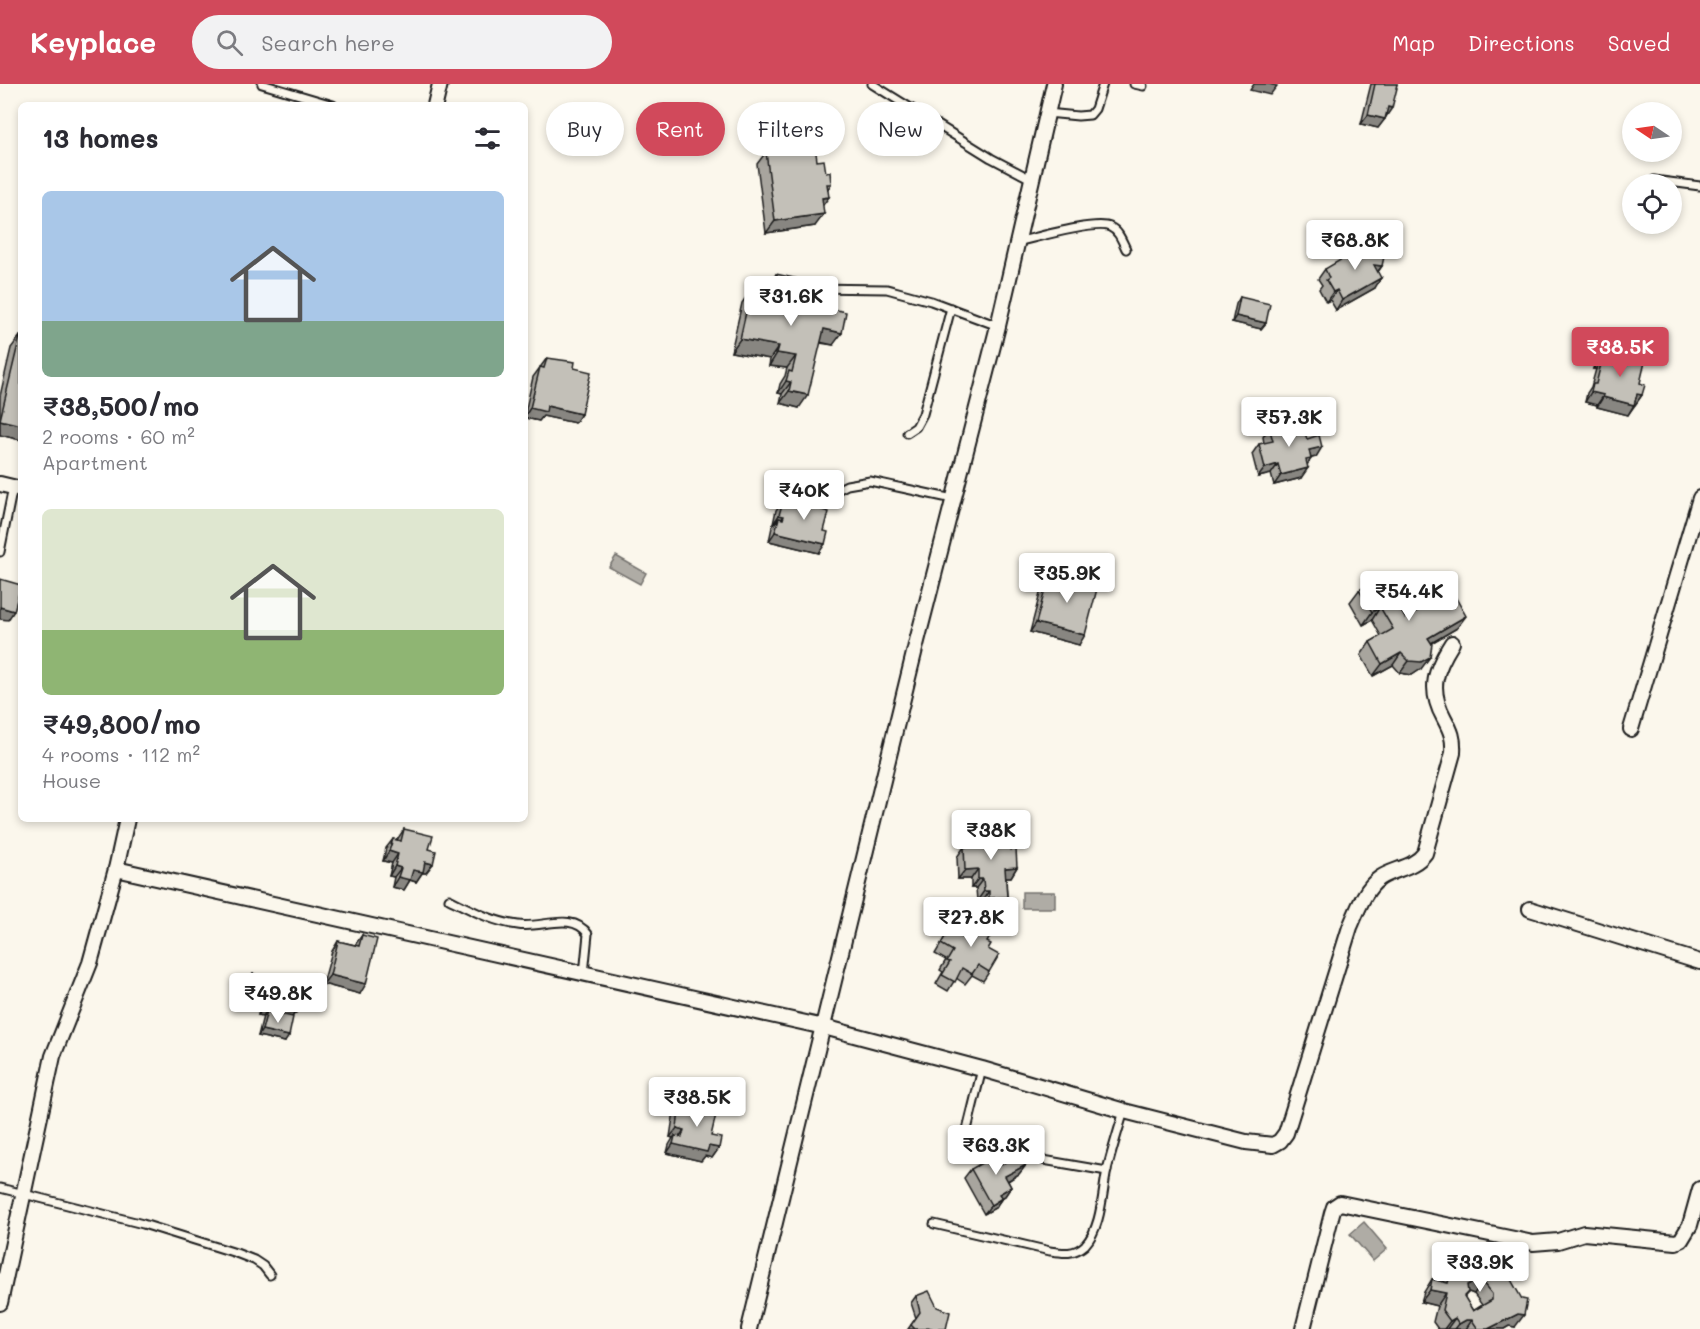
<!DOCTYPE html>
<html lang="en">
<head>
<meta charset="utf-8">
<style>
	:root { --surface:#fff; --page:#f2f2f3; --text:#2b2b33; --muted:#7c7c81; --accent:#d1495b }
	body { margin:0; font-family:Mali,sans-serif; background:var(--page); color:var(--text); height:100vh; display:flex; flex-direction:column; font-size:22px; white-space:nowrap }
	* { box-sizing:border-box; margin:0 }
	p { font-size:20px; color:var(--muted) }
	.icon { flex:none; width:33px; height:33px; fill:none; stroke:currentColor; stroke-width:2; stroke-linecap:round; stroke-linejoin:round }
	.map { position:relative; flex:1; overflow:hidden }
	.side { position:absolute; left:18px; top:18px; width:510px; height:720px; display:flex; flex-direction:column; background:var(--surface); border-radius:9px; box-shadow:0 3px 9px #0003 }
	.side>* { flex:none }
	.hud { position:absolute; left:546px; top:18px; width:570px; height:54px; display:flex; gap:12px }
	.needle { width:39px; rotate:283deg }
	.controls { position:absolute; left:1622px; top:18px; display:grid; gap:12px }
	.controls a { display:grid; place-items:center; width:60px; height:60px; border-radius:50%; background:var(--surface); box-shadow:0 3px 9px #0003; font-size:30px }
	.price { position:absolute; translate:-50% -51px; padding:0 14px; border-radius:6px; background:#fff; color:#222; font-size:20px; line-height:39px; filter:drop-shadow(0 2px 3px #0008) }
	.price::after { content:''; position:absolute; left:50%; top:36px; width:18px; height:14px; margin-left:-9px; background:inherit; clip-path:polygon(0 0,100% 0,50% 100%) }
	.price.current { background:var(--accent); color:#fff }
	ul { padding:0; list-style:none }
	li { display:grid; align-content:center; gap:12px; height:318px; padding:0 24px }
	li span { display:grid; place-items:center; height:186px; border-radius:9px; color:#555 }
	li>.icon { margin-inline-start:auto }
	span .icon { width:108px; height:108px; fill:#fffc; stroke-width:1 }
	li b { font-size:26px }
	h2 { display:flex; justify-content:space-between; align-items:center; height:72px; padding:0 24px; font-size:26px }
	.pill { padding:0 21px; border-radius:27px; background:var(--surface); box-shadow:0 3px 9px #0003; font-size:21px; line-height:54px }
	.pill.current { background:var(--accent); color:#fff }
	header { display:flex; align-items:center; gap:36px; box-sizing:border-box; height:84px; padding:0 30px; background:var(--accent); color:#fff }
	header strong { font-size:28px }
	nav { display:flex; gap:33px; margin-inline-start:auto; font-size:21px }
	.search { width:420px; height:54px; background:var(--page); display:flex; align-items:center; gap:15px; box-sizing:border-box; padding:0 21px; border-radius:33px; color:var(--muted); font-size:22px }
	.map>svg:first-child { display:block }
</style>
</head>
<body>
<header>
<strong>Keyplace</strong>
<div class="search"><svg class="icon" aria-label="search" viewBox="0 0 24 24"><circle cx="10" cy="10" r="6"/><path d="M15 15l6 6"/></svg>Search here</div>
<nav><a>Map</a><a>Directions</a><a>Saved</a></nav>
</header>
<div class="map">
<svg width="1700" height="1245" viewBox="0 0 1700 1245">
	<rect width="100%" height="100%" fill="#fbf7ec"/>
	<filter id="ink" filterUnits="userSpaceOnUse"><feTurbulence type="fractalNoise" baseFrequency=".0167" numOctaves="2"/><feDisplacementMap in="SourceGraphic" scale="12" xChannelSelector="R" yChannelSelector="G"/><feConvolveMatrix kernelMatrix="1 2 1 2 8 2 1 2 1" color-interpolation-filters="sRGB"/></filter>
	<g filter="url(#ink)">
		<g fill="#afaca5" stroke="#74726e" stroke-width="1.5">
			<path d="M 616,472 L 646,489 L 640,500 L 609,483 Z"/>
			<path d="M 1392,500 L 1426,509 L 1423,523 L 1389,514 Z"/>
			<rect x="1022" y="808" width="33" height="16"/>
			<path d="M 1364,1138 L 1387,1165 L 1373,1177 L 1350,1150 Z"/>
		</g>
		<g fill="none" stroke-linecap="round" stroke-linejoin="round">
			<g stroke="#1c1c1c" stroke-width="11">
				<g id="service">
					<path d="M 262,0 L 333,21"/>
					<path d="M 872,0 L 991,74 L 1031,95"/>
					<path d="M 1134,0 L 1143,2"/>
					<path d="M 1047,29 L 1078,32 L 1090,31 L 1095,25 L 1103,0"/>
					<path d="M 1654,96 L 1700,102"/>
					<path d="M 1017,158 C 1035,154 1096,136 1110,143 C 1119,147 1122,157 1126,165"/>
					<path d="M 808,204 L 887,205 L 931,217 L 998,242"/>
					<path d="M 907,349 L 916,343 L 923,330 L 951,224"/>
					<path d="M 825,412 L 847,401 L 870,397 L 953,415"/>
					<path d="M 0,468 L 13,403"/>
					<path d="M 449,815 C 471,826 493,838 518,841 C 541,845 572,827 588,850 L 584,890"/>
					<path d="M 982,985 L 967,1046 C 966,1057 970,1061 979,1065 L 1107,1087"/>
					<path d="M 0,1104 L 143,1140 L 236,1169 L 254,1176 L 263,1182 L 270,1191"/>
					<path d="M 934,1140 L 1050,1167 C 1063,1169 1074,1171 1085,1161 C 1102,1143 1102,1108 1107,1086 C 1112,1066 1118,1047 1124,1027"/>
				</g>
			</g>
			<g stroke="#1c1c1c" stroke-width="18">
				<g id="minor">
					<path d="M 435,21 L 440,0"/>
					<path d="M 0,400 L 21,405"/>
					<path d="M 1631,645 L 1700,414"/>
					<path d="M 116,785 L 824,943 L 982,985 L 1124,1027 L 1246,1058 L 1273,1061 L 1280,1057 L 1286,1049 L 1350,843 C 1357,827 1365,804 1380,794 C 1395,784 1413,785 1425,769 L 1453,669 C 1454,654 1451,647 1444,634 C 1428,605 1435,586 1452,559"/>
					<path d="M 1530,825 L 1700,878"/>
					<path d="M 0,1219 L 53,972 L 90,879 L 116,785 L 127,735"/>
					<path d="M 749,1245 L 916,561 L 998,242 L 1054,0"/>
					<path d="M 1303,1245 L 1332,1129 L 1334,1123 L 1340,1119 L 1533,1159 L 1558,1157 L 1584,1149 L 1676,1158 L 1681,1156 L 1690,1141 L 1700,1105"/>
				</g>
			</g>
			<use href="#service" stroke="#fbf7ec" stroke-width="7"/>
			<use href="#minor" stroke="#fbf7ec" stroke-width="14"/>
		</g>
		<g fill="#a8a59e" stroke="#1c1c1c" stroke-width="1.5" fill-rule="evenodd">
			<path d="M 1371,0 L 1397,0 L 1386,33 L 1378,44 L 1361,40 Z"/>
			<path d="M 766,68 L 817,77 L 826,89 L 831,100 L 828,105 L 815,142 L 766,149 L 757,80 Z"/>
			<path d="M 1382,182 L 1378,188 L 1375,204 L 1336,226 L 1330,216 L 1326,218 L 1319,205 L 1322,201 L 1318,195 L 1325,185 Z"/>
			<path d="M 776,190 L 833,261 L 820,259 L 799,324 L 780,319 L 782,310 L 778,309 L 780,300 L 785,292 L 787,284 L 769,282 L 770,275 L 731,268 L 742,219 L 751,206 L 766,210 L 768,203 Z"/>
			<path d="M 1240,213 L 1266,239 L 1261,245 L 1232,238 L 1236,220 Z"/>
			<path d="M 20,252 L 21,252 L 21,356 L 0,351 L 0,312 L 11,264 Z"/>
			<path d="M 1602,267 L 1640,299 L 1642,311 L 1628,331 L 1597,323 L 1597,321 L 1585,318 L 1587,309 L 1591,303 L 1596,285 L 1593,285 L 1595,276 Z"/>
			<path d="M 547,274 L 574,284 L 581,330 L 575,339 L 543,332 L 539,337 L 525,334 L 525,329 L 533,293 Z"/>
			<path d="M 1269,343 L 1299,347 L 1307,355 L 1316,373 L 1311,374 L 1311,375 L 1307,381 L 1301,394 L 1274,401 L 1271,390 L 1258,393 L 1252,370 L 1259,360 L 1264,359 L 1263,353 Z"/>
			<path d="M 798,415 L 822,426 L 819,469 L 769,457 L 772,443 L 774,440 L 773,440 L 776,426 L 783,417 L 795,420 Z"/>
			<path d="M 1050,488 L 1079,561 L 1030,548 L 1043,498 Z"/>
			<path d="M 1359,506 L 1395,516 L 1405,534 L 1457,544 L 1431,559 L 1421,585 L 1412,591 L 1400,589 L 1393,581 L 1373,592 L 1361,571 L 1370,558 L 1381,552 L 1372,536 L 1363,541 L 1350,518 Z"/>
			<path d="M 979,739 L 994,757 L 1010,766 L 1017,783 L 1011,793 L 1006,793 L 1007,813 L 1000,822 L 983,823 L 982,817 L 977,817 L 976,804 L 971,804 L 971,795 L 958,795 L 957,773 L 964,763 L 973,763 L 972,749 Z"/>
			<path d="M 404,745 L 429,765 L 426,789 L 422,789 L 416,798 L 410,796 L 404,806 L 392,803 L 394,793 L 389,792 L 392,779 L 383,777 L 386,764 L 393,755 L 397,756 Z"/>
			<path d="M 982,829 L 987,858 L 989,888 L 983,897 L 972,891 L 965,900 L 956,894 L 948,907 L 936,900 L 943,888 L 940,886 L 946,876 L 935,870 L 949,846 L 960,852 L 974,831 L 978,834 Z"/>
			<path d="M 362,851 L 360,910 L 323,900 L 332,867 L 338,857 L 355,861 Z"/>
			<path d="M 253,890 L 302,919 L 292,933 L 285,958 L 258,952 L 263,932 L 258,931 L 259,927 L 241,922 L 246,900 Z"/>
			<path d="M 680,1018 L 711,1052 L 719,1064 L 712,1074 L 705,1072 L 701,1077 L 667,1069 L 669,1061 L 673,1054 L 670,1053 L 674,1027 Z"/>
			<path d="M 1000,1081 L 1026,1081 L 1019,1090 L 1008,1097 L 1011,1103 L 1005,1112 L 1002,1114 L 995,1124 L 984,1130 L 964,1094 L 971,1085 Z"/>
			<path d="M 1484,1169 L 1515,1243 L 1509,1242 L 1504,1245 L 1438,1245 L 1433,1238 L 1437,1222 L 1421,1218 L 1424,1208 L 1432,1195 L 1443,1198 L 1451,1187 ZM 1469,1208 L 1474,1210 L 1482,1221 L 1473,1227 L 1464,1213 Z"/>
			<path d="M 916,1212 L 946,1245 L 908,1245 L 916,1234 L 911,1219 Z"/>
		</g>
		<g fill="#888681" stroke="#1c1c1c" stroke-width="1.5">
			<path d="M 1254,0 L 1269,0 L 1277,2 L 1270,11 L 1250,6 Z"/>
			<path d="M 1388,23 L 1392,24 L 1386,33 L 1381,32 Z"/>
			<path d="M 1368,31 L 1385,35 L 1378,44 L 1361,40 Z"/>
			<path d="M 829,113 L 820,125 L 822,114 Z"/>
			<path d="M 824,130 L 815,142 L 766,149 L 775,137 Z"/>
			<path d="M 1374,181 L 1382,182 L 1375,191 Z"/>
			<path d="M 1381,194 L 1375,204 L 1336,226 L 1342,216 Z"/>
			<path d="M 1337,206 L 1330,216 L 1326,218 L 1333,208 Z"/>
			<path d="M 1236,232 L 1266,239 L 1261,245 L 1232,238 Z"/>
			<path d="M 824,245 L 842,249 L 833,261 L 815,257 Z"/>
			<path d="M 740,255 L 779,262 L 770,275 L 731,268 Z"/>
			<path d="M 777,269 L 796,272 L 787,284 L 769,282 Z"/>
			<path d="M 1599,275 L 1602,276 L 1596,285 L 1593,285 Z"/>
			<path d="M 786,297 L 791,298 L 782,310 L 778,309 Z"/>
			<path d="M 789,307 L 808,311 L 799,324 L 780,319 Z"/>
			<path d="M 1591,308 L 1604,311 L 1597,321 L 1585,318 Z"/>
			<path d="M 1637,310 L 1642,311 L 1635,321 L 1631,320 Z"/>
			<path d="M 1603,313 L 1634,321 L 1628,331 L 1597,323 Z"/>
			<path d="M 547,322 L 581,330 L 575,339 L 543,332 L 539,337 L 525,334 L 525,332 L 530,324 Z"/>
			<path d="M 0,336 L 21,341 L 21,356 L 0,351 Z"/>
			<path d="M 1322,363 L 1316,373 L 1303,376 L 1309,366 Z"/>
			<path d="M 1278,380 L 1271,390 L 1258,393 L 1265,384 Z"/>
			<path d="M 1308,384 L 1301,394 L 1274,401 L 1281,391 Z"/>
			<path d="M 779,431 L 784,432 L 777,441 L 779,434 L 774,440 L 773,440 Z"/>
			<path d="M 775,448 L 825,460 L 819,469 L 769,457 Z"/>
			<path d="M 0,523 L 14,527 L 8,536 L 0,535 Z"/>
			<path d="M 1380,523 L 1372,536 L 1363,541 L 1372,528 Z"/>
			<path d="M 1466,532 L 1457,544 L 1419,566 L 1428,554 Z"/>
			<path d="M 1036,539 L 1085,551 L 1079,561 L 1030,548 Z"/>
			<path d="M 1401,569 L 1393,581 L 1373,592 L 1382,580 Z"/>
			<path d="M 1430,573 L 1421,585 L 1412,591 L 1400,589 L 1409,577 Z"/>
			<path d="M 389,767 L 398,770 L 392,779 L 383,777 Z"/>
			<path d="M 425,778 L 433,780 L 426,789 L 422,789 L 416,798 L 410,796 L 404,806 L 392,803 L 398,793 Z"/>
			<path d="M 395,782 L 401,784 L 394,793 L 389,792 Z"/>
			<path d="M 1017,783 L 1011,793 L 999,793 L 1005,784 Z"/>
			<path d="M 978,785 L 971,795 L 958,795 L 965,786 Z"/>
			<path d="M 978,795 L 983,795 L 976,804 L 971,804 Z"/>
			<path d="M 984,807 L 989,807 L 982,817 L 977,817 Z"/>
			<path d="M 1007,813 L 1000,822 L 983,823 L 989,814 Z"/>
			<path d="M 330,891 L 366,900 L 360,910 L 323,900 Z"/>
			<path d="M 248,913 L 265,917 L 259,927 L 241,922 Z"/>
			<path d="M 297,918 L 302,919 L 296,929 L 291,928 Z"/>
			<path d="M 264,922 L 295,929 L 288,938 L 267,927 L 263,932 L 258,931 Z"/>
			<path d="M 262,946 L 289,952 L 285,958 L 258,952 Z"/>
			<path d="M 677,1044 L 684,1046 L 678,1055 L 675,1052 L 673,1054 L 670,1053 Z"/>
			<path d="M 673,1060 L 709,1062 L 719,1064 L 712,1074 L 705,1072 L 701,1077 L 667,1069 Z"/>
			<path d="M 1026,1081 L 1019,1090 L 999,1102 L 1005,1092 Z"/>
			<path d="M 1011,1103 L 1005,1112 L 993,1119 L 999,1110 Z"/>
			<path d="M 1002,1114 L 995,1124 L 984,1130 L 991,1121 Z"/>
			<path d="M 1477,1196 L 1482,1198 L 1474,1210 L 1469,1208 L 1467,1209 L 1459,1221 L 1467,1201 Z"/>
			<path d="M 1430,1206 L 1446,1209 L 1437,1222 L 1421,1218 Z"/>
			<path d="M 1518,1230 L 1524,1231 L 1515,1243 L 1509,1242 L 1504,1245 L 1488,1245 Z"/>
			<path d="M 1455,1234 L 1447,1245 L 1444,1245 L 1450,1237 Z"/>
			<path d="M 1466,1236 L 1472,1236 L 1466,1245 L 1455,1245 L 1459,1240 Z"/>
		</g>
		<g fill="#c3c0b8" stroke="#1c1c1c" stroke-width="1.5" fill-rule="evenodd">
			<path d="M 1375,0 L 1397,0 L 1396,4 L 1397,4 L 1392,24 L 1388,23 L 1385,35 L 1368,31 Z"/>
			<path d="M 815,61 L 817,77 L 824,76 L 826,89 L 830,88 L 831,100 L 827,100 L 829,113 L 822,114 L 824,130 L 775,137 L 766,68 Z"/>
			<path d="M 1364,162 L 1385,168 L 1382,182 L 1374,181 L 1381,194 L 1342,216 L 1337,206 L 1333,208 L 1326,196 L 1329,194 L 1325,185 Z"/>
			<path d="M 776,190 L 803,196 L 798,217 L 846,228 L 842,249 L 824,245 L 808,311 L 789,307 L 791,298 L 786,297 L 789,287 L 792,288 L 796,272 L 777,269 L 779,262 L 740,255 L 751,206 L 772,211 Z"/>
			<path d="M 1240,213 L 1270,220 L 1266,239 L 1236,232 Z"/>
			<path d="M 20,252 L 21,252 L 21,341 L 0,336 Z"/>
			<path d="M 1602,267 L 1645,278 L 1640,299 L 1645,301 L 1642,311 L 1637,310 L 1634,321 L 1603,313 L 1604,311 L 1591,308 L 1593,300 L 1596,300 L 1602,276 L 1599,275 Z"/>
			<path d="M 547,274 L 575,278 L 574,284 L 591,288 L 581,330 L 547,322 L 546,328 L 530,324 L 540,283 L 544,284 Z"/>
			<path d="M 1297,337 L 1299,347 L 1304,346 L 1307,355 L 1319,351 L 1322,363 L 1309,366 L 1311,375 L 1306,376 L 1308,384 L 1281,391 L 1278,380 L 1265,384 L 1259,360 L 1273,357 L 1269,343 Z"/>
			<path d="M 798,415 L 824,421 L 822,426 L 829,428 L 824,447 L 828,448 L 825,460 L 775,448 L 779,434 L 783,435 L 784,432 L 779,431 L 783,417 L 797,420 Z"/>
			<path d="M 1050,488 L 1098,501 L 1085,551 L 1036,539 Z"/>
			<path d="M 1388,489 L 1400,509 L 1393,513 L 1405,534 L 1452,507 L 1466,532 L 1428,554 L 1432,560 L 1430,573 L 1421,578 L 1409,577 L 1401,569 L 1382,580 L 1370,558 L 1393,545 L 1380,523 L 1372,528 L 1359,506 Z"/>
			<path d="M 0,495 L 21,501 L 14,527 L 0,523 Z"/>
			<path d="M 993,738 L 994,757 L 1009,756 L 1010,766 L 1016,765 L 1017,783 L 1005,784 L 1007,813 L 989,814 L 989,807 L 984,807 L 983,795 L 978,795 L 978,785 L 965,786 L 964,763 L 980,763 L 979,739 Z"/>
			<path d="M 404,745 L 433,752 L 429,765 L 436,767 L 433,780 L 425,778 L 423,788 L 413,786 L 410,796 L 398,793 L 401,784 L 395,782 L 398,770 L 389,767 L 393,755 L 401,757 Z"/>
			<path d="M 982,829 L 998,839 L 987,858 L 991,860 L 988,865 L 999,871 L 989,888 L 978,881 L 972,890 L 962,884 L 955,898 L 942,891 L 950,878 L 947,877 L 953,867 L 941,860 L 949,846 L 961,853 L 974,831 L 979,834 Z"/>
			<path d="M 362,851 L 377,855 L 366,900 L 330,891 L 338,857 L 359,862 Z"/>
			<path d="M 253,890 L 303,902 L 301,908 L 305,909 L 302,919 L 297,918 L 295,929 L 264,922 L 265,917 L 248,913 Z"/>
			<path d="M 267,927 L 293,933 L 289,952 L 262,946 Z"/>
			<path d="M 680,1018 L 717,1026 L 711,1052 L 721,1054 L 719,1064 L 709,1062 L 707,1068 L 673,1060 L 675,1052 L 682,1053 L 684,1046 L 677,1044 Z"/>
			<path d="M 1020,1070 L 1026,1081 L 1005,1092 L 1011,1103 L 999,1110 L 1002,1114 L 991,1121 L 971,1085 L 994,1072 L 1000,1081 Z"/>
			<path d="M 1484,1169 L 1493,1170 L 1499,1185 L 1506,1187 L 1522,1215 L 1527,1216 L 1524,1231 L 1518,1230 L 1488,1245 L 1478,1245 L 1472,1236 L 1466,1236 L 1459,1240 L 1455,1234 L 1450,1237 L 1442,1226 L 1446,1209 L 1430,1206 L 1432,1195 L 1448,1199 L 1451,1187 L 1460,1177 L 1468,1178 ZM 1477,1196 L 1482,1198 L 1492,1210 L 1492,1216 L 1473,1227 L 1464,1212 L 1468,1208 L 1467,1201 Z"/>
			<path d="M 929,1207 L 937,1223 L 950,1228 L 946,1245 L 934,1245 L 928,1243 L 926,1245 L 915,1245 L 911,1241 L 920,1228 L 916,1212 Z"/>
		</g>
	</g>
</svg>
<div class="controls">
<a><svg class="needle" viewBox="-14 -14 28 28"><path d="M0-13l5 13h-10z" fill="#e53935"/><path d="M0 13l5-13h-10z" fill="#7c7c81"/></svg></a>
<a><svg class="icon" aria-label="locate" viewBox="0 0 24 24"><circle cx="12" cy="12" r="6"/><path d="M12 2v4M12 18v4M2 12h4M18 12h4"/></svg></a>
</div>
<b class="price" style="left:1355px;top:187px">₹68.8K</b>
<b class="price" style="left:791px;top:243px">₹31.6K</b>
<b class="price current" style="left:1620px;top:294px">₹38.5K</b>
<b class="price" style="left:1289px;top:364px">₹57.3K</b>
<b class="price" style="left:804px;top:437px">₹40K</b>
<b class="price" style="left:1067px;top:520px">₹35.9K</b>
<b class="price" style="left:1409px;top:538px">₹54.4K</b>
<b class="price" style="left:991px;top:777px">₹38K</b>
<b class="price" style="left:971px;top:864px">₹27.8K</b>
<b class="price" style="left:278px;top:940px">₹49.8K</b>
<b class="price" style="left:697px;top:1044px">₹38.5K</b>
<b class="price" style="left:996px;top:1092px">₹63.3K</b>
<b class="price" style="left:1480px;top:1209px">₹33.9K</b>
<div class="hud">
<a class="pill">Buy</a>
<a class="pill current">Rent</a>
<a class="pill">Filters</a>
<a class="pill">New</a>
</div>
<section class="side">
<h2>13 homes<svg class="icon" aria-label="filters" viewBox="0 0 24 24"><path d="M4 7h16M4 17h16"/><circle cx="9" cy="7" r="2"/><circle cx="15" cy="17" r="2"/></svg></h2>
<ul>
<li><span style="background:linear-gradient(#a9c7e8 70%,#7fa58c 0)"><svg class="icon" aria-label="home" viewBox="0 0 24 24"><path d="M3 11l9-7 9 7M6 9v11h12V9"/></svg></span><div><b>₹38,500/mo</b><p>2 rooms · 60 m²</p><p>Apartment</p></div></li>
<li><span style="background:linear-gradient(#dfe7d0 65%,#8fb573 0)"><svg class="icon" aria-label="home" viewBox="0 0 24 24"><path d="M3 11l9-7 9 7M6 9v11h12V9"/></svg></span><div><b>₹49,800/mo</b><p>4 rooms · 112 m²</p><p>House</p></div></li>
</ul>
</section>
</div>
</body>
</html>
